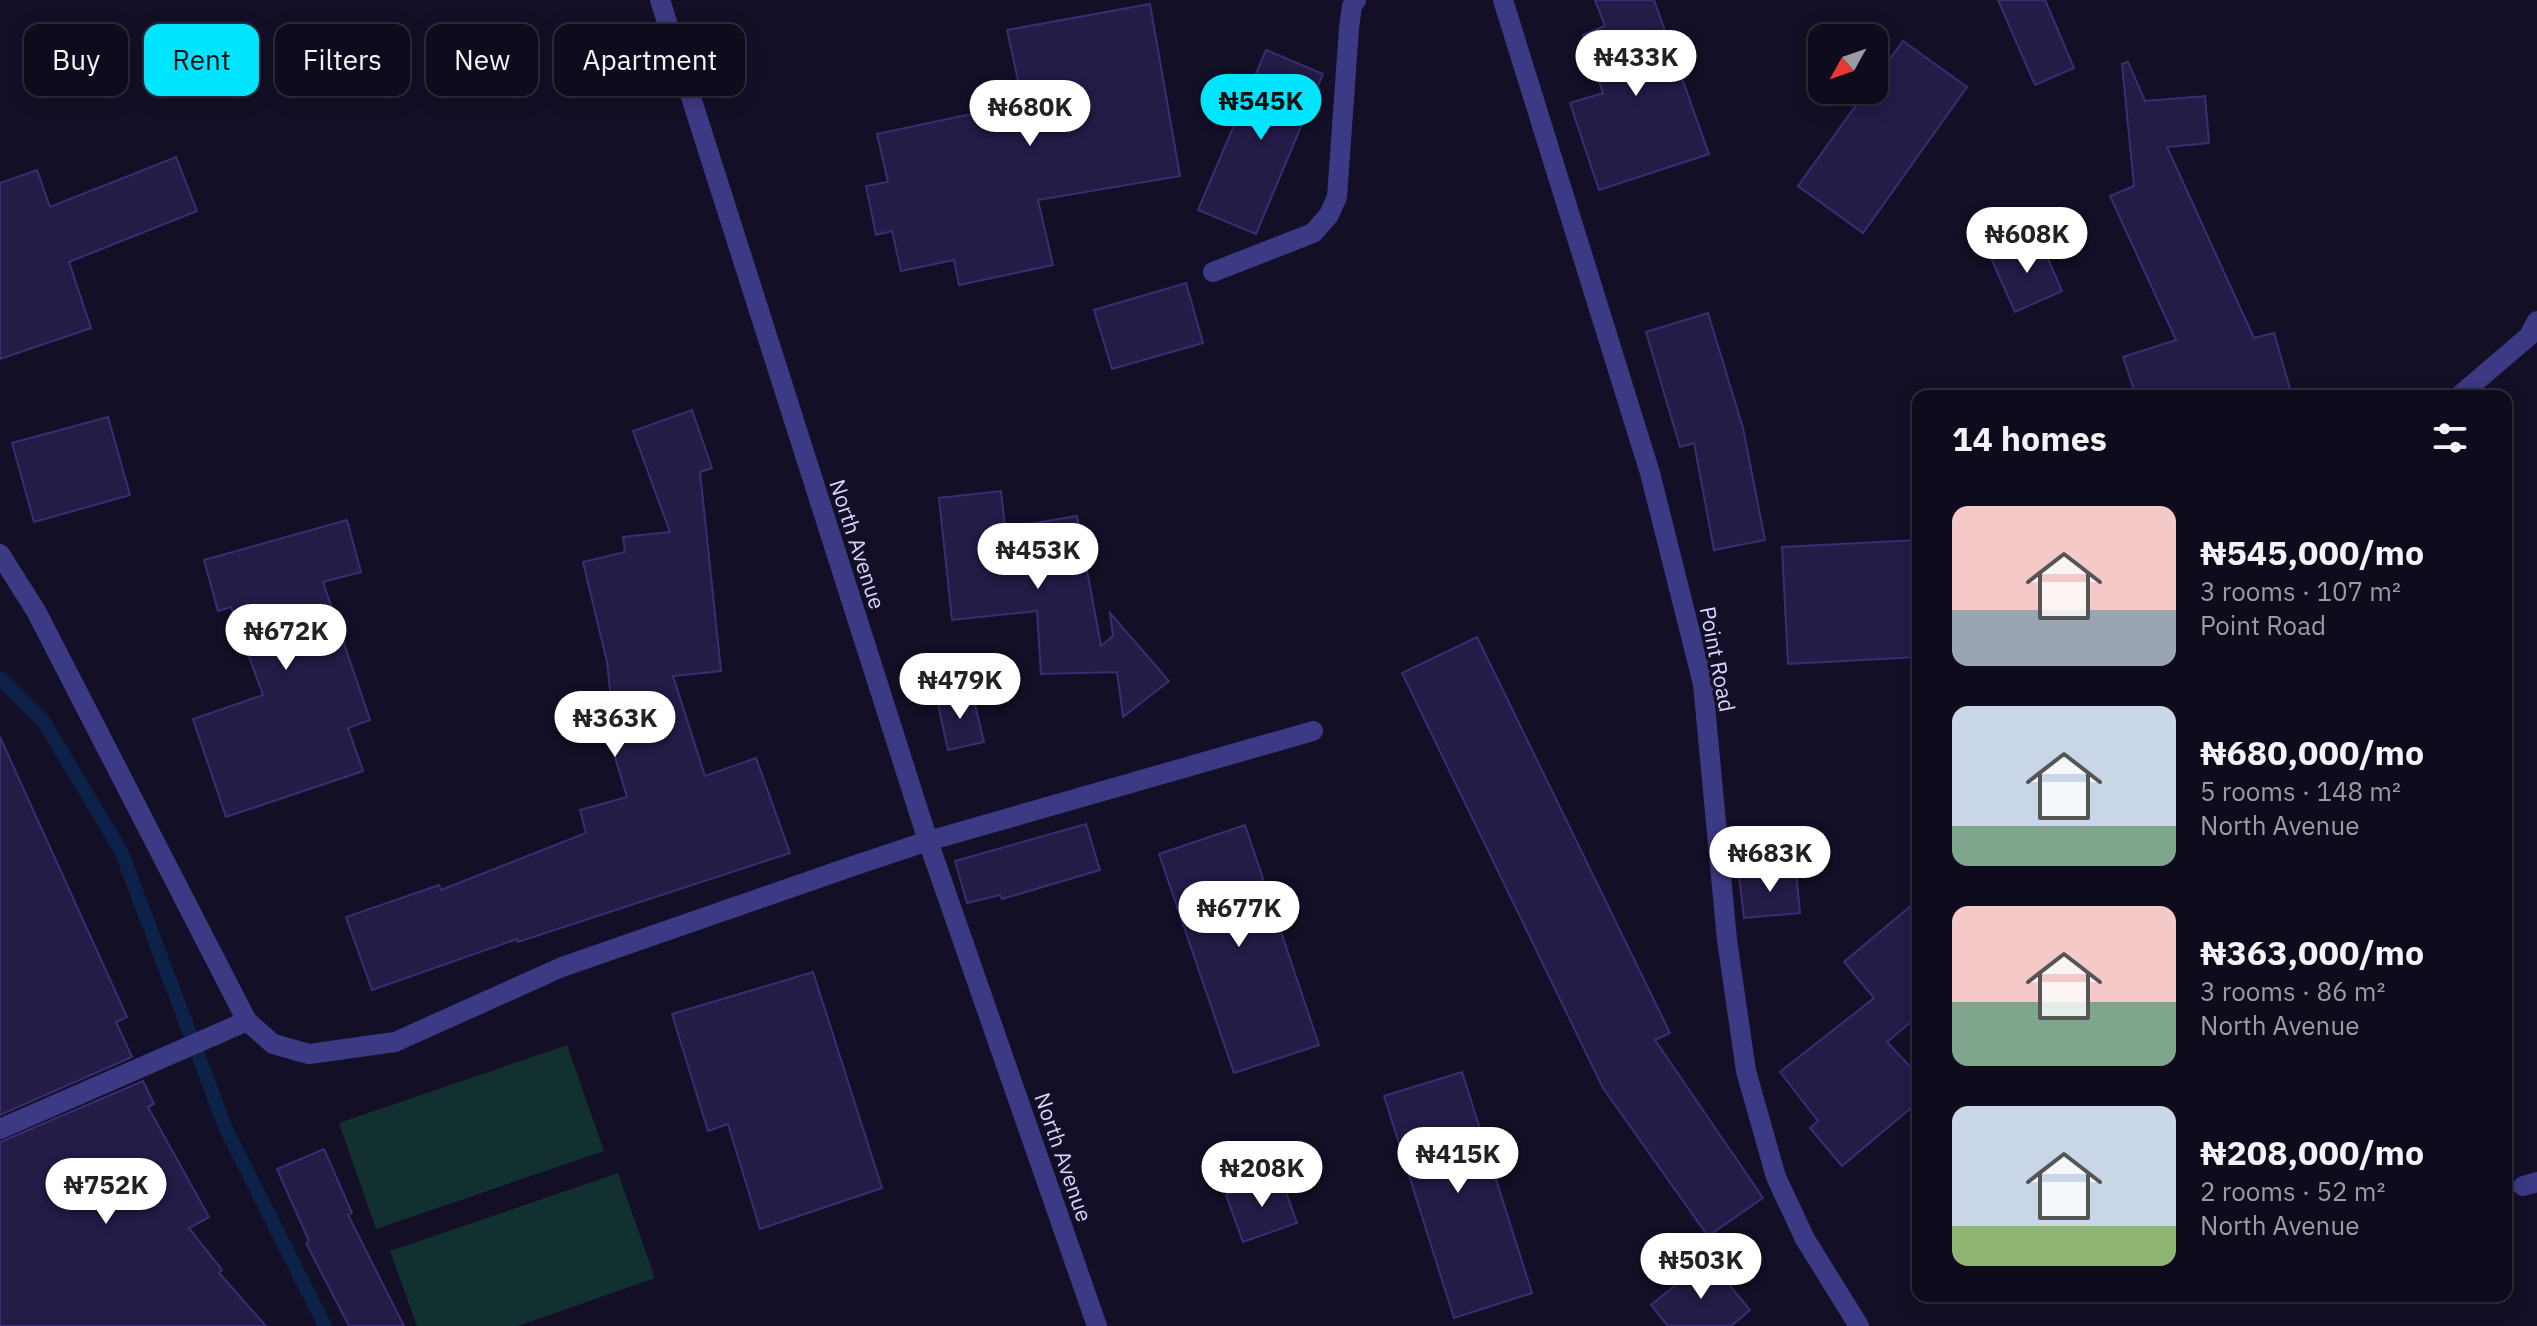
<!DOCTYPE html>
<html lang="en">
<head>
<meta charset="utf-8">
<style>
	:root { --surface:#0e0b1c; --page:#1c1929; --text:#f1f3f6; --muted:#9b9ba3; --line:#2e2b3b; --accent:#00e5ff }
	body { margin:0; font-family:"IBM Plex Sans",sans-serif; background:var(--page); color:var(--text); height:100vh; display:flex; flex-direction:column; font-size:30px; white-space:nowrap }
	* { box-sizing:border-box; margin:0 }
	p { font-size:26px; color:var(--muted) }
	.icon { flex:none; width:44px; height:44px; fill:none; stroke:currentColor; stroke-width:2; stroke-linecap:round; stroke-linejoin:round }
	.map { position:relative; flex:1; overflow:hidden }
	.details { position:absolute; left:1912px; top:390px; width:600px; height:912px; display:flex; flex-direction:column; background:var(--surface); border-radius:16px; box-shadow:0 4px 20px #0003,0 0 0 2px var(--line) }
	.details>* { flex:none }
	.guide { position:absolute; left:24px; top:24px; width:760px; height:72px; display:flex; gap:16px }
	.needle { width:52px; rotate:230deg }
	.buttons { position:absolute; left:1808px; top:24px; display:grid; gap:16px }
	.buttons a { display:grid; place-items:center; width:80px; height:80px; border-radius:16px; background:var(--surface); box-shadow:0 4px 20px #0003,0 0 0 2px var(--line); font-size:40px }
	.price { position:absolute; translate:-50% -68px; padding:0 18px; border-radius:28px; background:#fff; color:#222; font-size:26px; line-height:52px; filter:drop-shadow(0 2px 4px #0008) }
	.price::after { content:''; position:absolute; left:50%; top:48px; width:24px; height:18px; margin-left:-12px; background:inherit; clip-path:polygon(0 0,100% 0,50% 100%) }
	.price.selected { background:var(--accent); color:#111 }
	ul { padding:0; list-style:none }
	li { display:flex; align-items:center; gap:24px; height:200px; padding:0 40px }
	li span { display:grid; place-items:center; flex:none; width:224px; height:160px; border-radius:16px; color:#555 }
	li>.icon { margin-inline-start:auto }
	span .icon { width:96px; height:96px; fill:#fffc; stroke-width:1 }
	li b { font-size:34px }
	h2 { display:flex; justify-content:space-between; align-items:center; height:96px; padding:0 40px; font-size:34px }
	.pill { padding:0 28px; border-radius:16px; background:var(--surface); box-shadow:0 4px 20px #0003,0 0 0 2px var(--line); font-size:28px; line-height:72px }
	.pill.selected { background:var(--accent); color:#111 }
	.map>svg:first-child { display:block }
</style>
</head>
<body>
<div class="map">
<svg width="2537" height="1326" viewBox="0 0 2537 1326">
	<rect width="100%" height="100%" fill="#130f26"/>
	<g fill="#12302f">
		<path d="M 567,1045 L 604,1151 L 376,1229 L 339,1123 Z"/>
		<path d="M 618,1173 L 655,1278 L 518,1326 L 417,1326 L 390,1251 Z"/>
	</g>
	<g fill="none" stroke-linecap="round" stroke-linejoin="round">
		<path stroke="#0c2248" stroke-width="14" d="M 0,678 L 44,722 L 121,851 L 226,1129 L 325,1326"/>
	</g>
	<g fill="#241b47" stroke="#3b2d73" stroke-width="2">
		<path d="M 1595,0 L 1654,0 L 1709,154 L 1599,190 L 1570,103 L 1603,93 L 1583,35 L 1605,26 Z"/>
		<path d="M 1998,0 L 2045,0 L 2074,68 L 2035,85 Z"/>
		<path d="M 1150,4 L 1180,176 L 1038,200 L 1053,265 L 959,285 L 954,260 L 901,271 L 892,231 L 876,235 L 866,186 L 888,182 L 877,134 L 1023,103 L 1007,30 Z"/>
		<path d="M 1903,41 L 1967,87 L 1863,233 L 1798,186 L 1867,90 L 1874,90 L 1874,81 Z"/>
		<path d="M 1266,50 L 1323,74 L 1256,234 L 1198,210 Z"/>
		<path d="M 2128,62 L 2145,101 L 2205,96 L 2209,143 L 2167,147 L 2254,338 L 2274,333 L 2292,396 L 2136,396 L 2123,357 L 2176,340 L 2110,196 L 2134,186 L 2122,64 Z"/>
		<path d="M 176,157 L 197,211 L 69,262 L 91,328 L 0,359 L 0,183 L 37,170 L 50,207 Z"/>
		<path d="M 2039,238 L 2062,291 L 2015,312 L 1991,258 Z"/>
		<path d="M 1186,283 L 1203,343 L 1112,369 L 1094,310 Z"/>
		<path d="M 1708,313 L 1743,428 L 1765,540 L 1714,550 L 1694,443 L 1680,447 L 1646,332 Z"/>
		<path d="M 692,410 L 712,468 L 700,472 L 721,671 L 673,676 L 705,776 L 756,758 L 790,853 L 518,942 L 517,939 L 372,990 L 346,917 L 439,885 L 441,890 L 586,833 L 580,810 L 627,797 L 604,721 L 613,718 L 607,662 L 583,562 L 625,552 L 623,537 L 670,532 L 633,431 Z"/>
		<path d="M 108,417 L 130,495 L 34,522 L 12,443 Z"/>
		<path d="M 1001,491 L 1005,528 L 1077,516 L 1101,646 L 1113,636 L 1110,613 L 1169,681 L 1123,717 L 1117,672 L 1041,674 L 1037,611 L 952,620 L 939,498 Z"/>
		<path d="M 347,520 L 361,572 L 323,582 L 370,720 L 348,728 L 363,771 L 226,817 L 193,719 L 263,695 L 231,607 L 218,611 L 204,560 Z"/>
		<path d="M 1918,540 L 1918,657 L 1788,664 L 1782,547 Z"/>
		<path d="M 1477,637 L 1670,1033 L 1655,1040 L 1763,1198 L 1708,1236 L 1603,1088 L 1402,673 Z"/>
		<path d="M 972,692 L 984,742 L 948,750 L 937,700 Z"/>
		<path d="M 0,737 L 127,1017 L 116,1022 L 132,1057 L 0,1115 Z"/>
		<path d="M 1086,824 L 1100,870 L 1002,899 L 1000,895 L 967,903 L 955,861 Z"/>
		<path d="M 1245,825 L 1319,1045 L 1234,1073 L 1159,854 Z"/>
		<path d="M 1796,870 L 1800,913 L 1744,918 L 1739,876 Z"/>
		<path d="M 1918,900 L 1918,1016 L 1887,1042 L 1918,1075 L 1918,1102 L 1842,1166 L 1810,1128 L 1818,1121 L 1780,1072 L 1874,998 L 1844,962 Z"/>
		<path d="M 813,972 L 882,1188 L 760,1229 L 728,1124 L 708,1131 L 672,1014 Z"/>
		<path d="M 1462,1072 L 1532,1293 L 1454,1318 L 1384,1096 Z"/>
		<path d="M 143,1081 L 154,1104 L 148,1107 L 209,1217 L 189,1228 L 222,1270 L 219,1273 L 266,1326 L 0,1326 L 0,1142 Z"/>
		<path d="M 324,1149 L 352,1213 L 348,1215 L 404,1326 L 349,1326 L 306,1243 L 309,1241 L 277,1169 Z"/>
		<path d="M 1280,1176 L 1297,1223 L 1243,1242 L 1226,1195 Z"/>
		<path d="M 1708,1259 L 1750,1310 L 1731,1326 L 1668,1326 L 1651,1305 Z"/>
	</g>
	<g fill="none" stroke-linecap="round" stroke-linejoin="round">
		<g stroke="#3d3a85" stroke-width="20">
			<path d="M 1213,272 L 1313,233 L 1329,215 L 1337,197 L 1349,28 L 1352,6 L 1356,0"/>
			<path d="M 0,1129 L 247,1021"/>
			<path d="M 2523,1186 L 2537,1182"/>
		</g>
		<g stroke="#3d3a85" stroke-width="20">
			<path d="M 660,0 L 928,841 L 1097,1326"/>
			<path d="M 1503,0 L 1650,473 L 1703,684 L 1727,940 L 1746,1071 L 1776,1177 L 1805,1239 L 1859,1326"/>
			<path d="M 2459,396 L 2529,336 L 2537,321"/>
			<path d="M 0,554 L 36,611 L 247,1021 L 273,1044 L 309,1054 L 395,1042 L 562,967 L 853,866 L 928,841 L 1313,731"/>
		</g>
	</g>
	<g text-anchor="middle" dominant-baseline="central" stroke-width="7" stroke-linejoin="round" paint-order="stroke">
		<g font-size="22" fill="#d9d4ff" stroke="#130f26">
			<text transform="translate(858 544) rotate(72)">North Avenue</text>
			<text transform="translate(1718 659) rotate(79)">Point Road</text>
			<text transform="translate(1064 1157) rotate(71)">North Avenue</text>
		</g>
	</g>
</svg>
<div class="buttons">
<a><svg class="needle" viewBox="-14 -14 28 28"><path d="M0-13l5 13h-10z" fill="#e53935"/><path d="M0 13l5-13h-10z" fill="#9b9ba3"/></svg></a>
</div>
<b class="price" style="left:1636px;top:98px">₦433K</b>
<b class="price selected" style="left:1261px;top:142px">₦545K</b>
<b class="price" style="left:1030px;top:148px">₦680K</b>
<b class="price" style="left:2027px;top:275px">₦608K</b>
<b class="price" style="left:1038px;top:591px">₦453K</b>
<b class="price" style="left:286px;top:672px">₦672K</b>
<b class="price" style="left:960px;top:721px">₦479K</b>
<b class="price" style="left:615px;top:759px">₦363K</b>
<b class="price" style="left:1770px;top:894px">₦683K</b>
<b class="price" style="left:1239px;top:949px">₦677K</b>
<b class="price" style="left:1458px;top:1195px">₦415K</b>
<b class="price" style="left:1262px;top:1209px">₦208K</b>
<b class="price" style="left:106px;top:1226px">₦752K</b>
<b class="price" style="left:1701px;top:1301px">₦503K</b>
<div class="guide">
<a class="pill">Buy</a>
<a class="pill selected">Rent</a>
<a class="pill">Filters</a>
<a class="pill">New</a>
<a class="pill">Apartment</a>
</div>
<section class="details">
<h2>14 homes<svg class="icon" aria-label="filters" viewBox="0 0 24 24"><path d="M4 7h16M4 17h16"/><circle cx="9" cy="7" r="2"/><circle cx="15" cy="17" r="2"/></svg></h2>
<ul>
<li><span style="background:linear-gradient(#f6c9c9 65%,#9aa5b1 0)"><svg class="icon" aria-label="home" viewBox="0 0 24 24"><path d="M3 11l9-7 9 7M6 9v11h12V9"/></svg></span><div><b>₦545,000/mo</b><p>3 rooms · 107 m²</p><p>Point Road</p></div></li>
<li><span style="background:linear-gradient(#c9d6e8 75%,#7fa58c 0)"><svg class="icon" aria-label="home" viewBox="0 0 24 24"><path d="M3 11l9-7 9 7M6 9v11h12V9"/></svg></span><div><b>₦680,000/mo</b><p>5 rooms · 148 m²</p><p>North Avenue</p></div></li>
<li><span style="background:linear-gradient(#f6c9c9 60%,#7fa58c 0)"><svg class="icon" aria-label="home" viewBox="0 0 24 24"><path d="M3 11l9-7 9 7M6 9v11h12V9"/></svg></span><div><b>₦363,000/mo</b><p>3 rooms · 86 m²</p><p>North Avenue</p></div></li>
<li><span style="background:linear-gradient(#c9d6e8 75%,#8fb573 0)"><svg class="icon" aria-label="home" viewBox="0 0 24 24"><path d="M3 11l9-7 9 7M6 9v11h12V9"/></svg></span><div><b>₦208,000/mo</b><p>2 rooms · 52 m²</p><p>North Avenue</p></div></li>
</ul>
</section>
</div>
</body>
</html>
